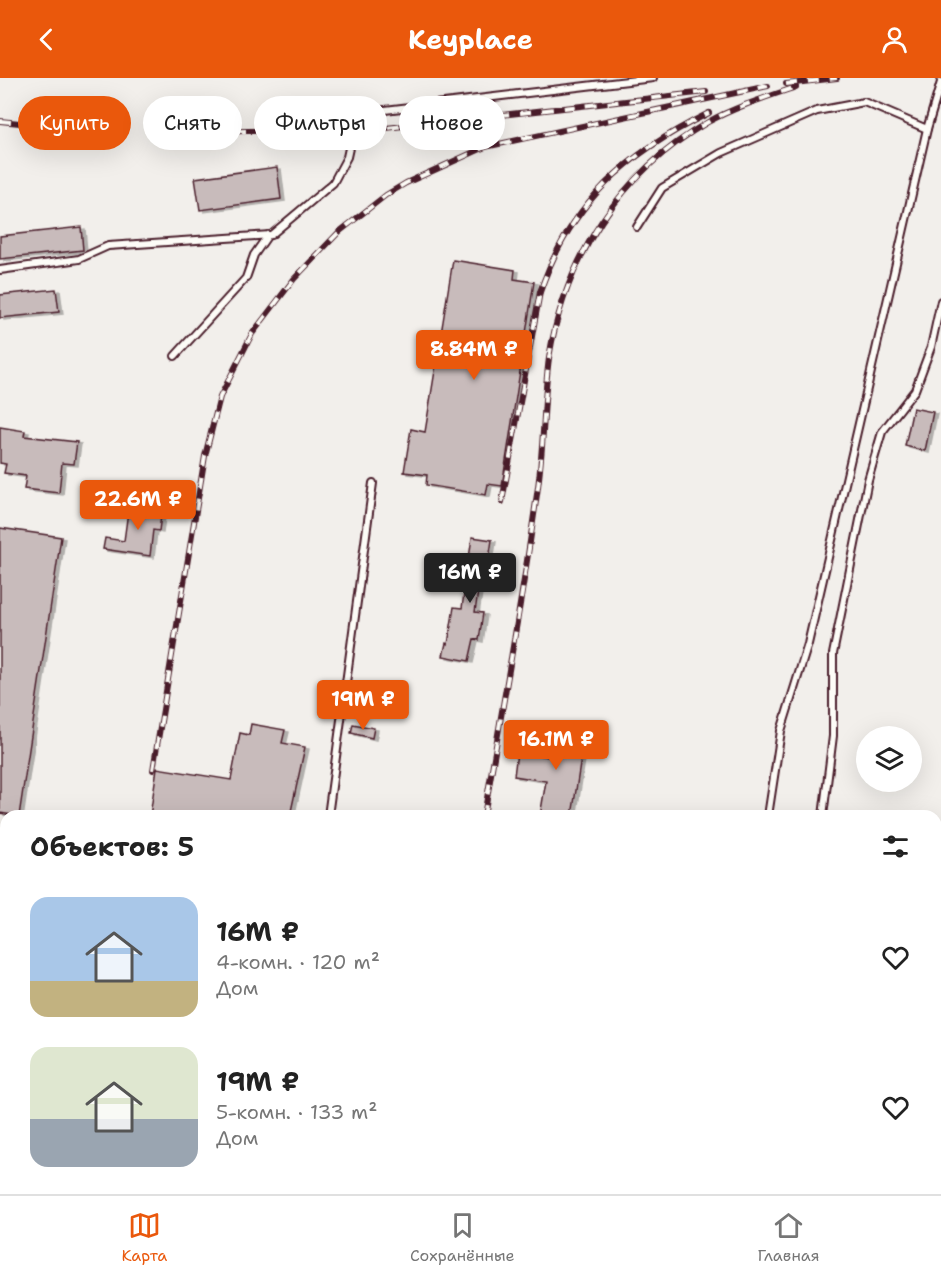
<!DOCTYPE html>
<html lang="ru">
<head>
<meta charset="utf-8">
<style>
	:root { --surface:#fff; --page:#f2f2f2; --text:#222; --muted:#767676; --line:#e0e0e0; --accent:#ea580c }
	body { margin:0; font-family:"Shantell Sans",sans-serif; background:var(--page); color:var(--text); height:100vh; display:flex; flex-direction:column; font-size:22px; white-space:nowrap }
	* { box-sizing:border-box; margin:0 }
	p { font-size:20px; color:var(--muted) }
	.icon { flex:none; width:33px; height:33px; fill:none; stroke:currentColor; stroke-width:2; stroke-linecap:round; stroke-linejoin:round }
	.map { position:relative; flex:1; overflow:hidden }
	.panel { position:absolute; left:0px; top:732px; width:942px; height:384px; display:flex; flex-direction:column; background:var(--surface); border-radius:18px 18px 0 0; box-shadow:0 6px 24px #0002 }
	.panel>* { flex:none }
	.guide { position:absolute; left:18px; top:18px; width:600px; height:54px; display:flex; gap:12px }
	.buttons { position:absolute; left:856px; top:648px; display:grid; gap:12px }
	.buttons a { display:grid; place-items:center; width:66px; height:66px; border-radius:50%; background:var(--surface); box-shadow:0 6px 24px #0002; font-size:30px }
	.price { position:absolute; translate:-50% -51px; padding:0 14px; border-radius:6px; background:var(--accent); color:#fff; font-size:20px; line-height:39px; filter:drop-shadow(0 2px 3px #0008) }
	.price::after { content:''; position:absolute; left:50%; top:36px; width:18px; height:14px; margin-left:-9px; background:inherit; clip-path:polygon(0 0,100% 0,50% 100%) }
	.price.current { background:#222; color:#fff }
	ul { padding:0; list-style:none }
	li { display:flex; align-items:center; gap:18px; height:150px; padding:0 30px }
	li span { display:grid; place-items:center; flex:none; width:168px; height:120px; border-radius:18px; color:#555 }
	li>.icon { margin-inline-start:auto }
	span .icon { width:72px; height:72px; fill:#fffc; stroke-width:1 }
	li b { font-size:26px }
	h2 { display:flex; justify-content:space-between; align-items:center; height:72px; padding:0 30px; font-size:26px }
	.pill { padding:0 21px; border-radius:27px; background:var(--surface); box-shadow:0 6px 24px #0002; font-size:21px; line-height:54px }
	.pill.current { background:var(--accent); color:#fff }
	header { display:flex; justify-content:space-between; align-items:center; height:78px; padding:0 30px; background:var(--accent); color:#fff; font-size:27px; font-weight:700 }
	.tabs { display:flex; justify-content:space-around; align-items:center; height:84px; border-top:2px solid var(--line); background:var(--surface); font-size:16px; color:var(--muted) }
	.tabs a { display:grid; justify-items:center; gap:3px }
	.tabs .current { color:var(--accent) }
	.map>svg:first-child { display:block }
</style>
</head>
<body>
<header><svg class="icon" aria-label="back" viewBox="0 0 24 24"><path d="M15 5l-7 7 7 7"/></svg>Keyplace<svg class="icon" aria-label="person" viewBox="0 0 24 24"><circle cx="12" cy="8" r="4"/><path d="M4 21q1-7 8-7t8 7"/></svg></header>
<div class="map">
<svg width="941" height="1116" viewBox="0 0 941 1116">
	<defs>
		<filter id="shadow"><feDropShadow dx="4" dy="2" stdDeviation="0" flood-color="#0004"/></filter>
	</defs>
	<rect width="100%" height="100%" fill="#f2efeb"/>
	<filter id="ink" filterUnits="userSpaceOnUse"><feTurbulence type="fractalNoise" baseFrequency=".0167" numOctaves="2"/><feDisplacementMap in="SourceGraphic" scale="12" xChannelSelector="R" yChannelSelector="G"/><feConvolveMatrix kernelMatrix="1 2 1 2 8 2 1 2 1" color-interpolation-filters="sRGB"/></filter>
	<g filter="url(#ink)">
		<g fill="#c8bbbb" stroke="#4a1f2b" stroke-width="1.5" filter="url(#shadow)">
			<path d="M 277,89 L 281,121 L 200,132 L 195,100 Z"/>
			<path d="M 81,149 L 83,172 L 0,181 L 0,158 Z"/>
			<path d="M 453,182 L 515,192 L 514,201 L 534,204 L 502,408 L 488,406 L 486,417 L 426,407 L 427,397 L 404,394 L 411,351 L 425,354 Z"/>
			<path d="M 56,211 L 59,234 L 0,240 L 0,217 Z"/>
			<path d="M 913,330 L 933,334 L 925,373 L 905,368 Z"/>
			<path d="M 0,349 L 25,353 L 24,358 L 77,364 L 74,386 L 62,385 L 59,415 L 24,411 L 26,398 L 4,395 L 6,386 L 0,385 Z"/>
			<path d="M 129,426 L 162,430 L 159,453 L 153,452 L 150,478 L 103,471 L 105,460 L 124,463 Z"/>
			<path d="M 0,450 L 61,459 L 19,738 L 0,735 Z"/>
			<path d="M 472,459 L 492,462 L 484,514 L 478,513 L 475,534 L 483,535 L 479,562 L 474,561 L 469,583 L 443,578 L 446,565 L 448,566 L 454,529 L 462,530 Z"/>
			<path d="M 251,646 L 285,652 L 282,665 L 305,669 L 290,738 L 150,738 L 157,690 L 231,702 L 240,655 L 249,657 Z"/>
			<path d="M 353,646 L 374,650 L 372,660 L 351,655 Z"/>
			<path d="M 554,649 L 585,654 L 572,738 L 540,738 L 546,703 L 514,698 L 517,674 L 549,679 Z"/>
		</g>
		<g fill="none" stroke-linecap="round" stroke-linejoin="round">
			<g stroke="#4a1f2b" stroke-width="10">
				<g id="service">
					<path d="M 637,149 L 662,110 L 721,75 L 817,33 L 864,24 L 927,51"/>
					<path d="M 0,192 L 79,181 L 108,168 L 271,157 L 333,105 L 347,79 L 353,52 L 368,34 L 653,0"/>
					<path d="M 175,278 L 246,200 L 254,177 L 268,157"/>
					<path d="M 328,738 L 373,405"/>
					<path d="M 768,738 L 781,653 L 808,566 L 927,51 L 941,4"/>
					<path d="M 823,738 L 833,658 L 833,576 L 868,402 L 882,354 L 915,312 L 931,269 L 941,223"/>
					<path d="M 936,998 L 941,997"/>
					<path d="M 316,1116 L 317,1110"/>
					<path d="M 711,1116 L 712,1110"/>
				</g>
			</g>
			<use href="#service" stroke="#fdfcf7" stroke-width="6"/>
			<g stroke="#4a1f2b" stroke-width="6">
				<g id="rail">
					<path d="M 786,6 L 837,0"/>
					<path d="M 0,43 L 89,52"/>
					<path d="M 191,54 L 377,51 L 706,14"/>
					<path d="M 502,424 L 540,214 C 570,125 627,75 709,35"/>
					<path d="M 153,692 L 205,378 L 220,319 L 252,256 L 294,201 L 339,154 L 386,117 L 406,105 L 485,69 L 768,8"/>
					<path d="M 484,738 C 502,631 522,523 537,416 C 544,371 543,325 549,280 C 565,180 620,95 708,44 C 735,29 767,19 796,9"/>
				</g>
			</g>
			<use href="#rail" stroke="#fdfcf7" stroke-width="4" stroke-dasharray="11" stroke-linecap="butt"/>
		</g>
	</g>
</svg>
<div class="buttons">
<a><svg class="icon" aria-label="layers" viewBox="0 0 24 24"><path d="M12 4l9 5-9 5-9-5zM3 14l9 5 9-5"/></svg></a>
</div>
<b class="price" style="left:474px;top:303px">8.84M ₽</b>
<b class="price" style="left:138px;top:453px">22.6M ₽</b>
<b class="price current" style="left:470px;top:526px">16M ₽</b>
<b class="price" style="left:363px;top:653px">19M ₽</b>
<b class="price" style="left:556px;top:693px">16.1M ₽</b>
<div class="guide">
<a class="pill current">Купить</a>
<a class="pill">Снять</a>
<a class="pill">Фильтры</a>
<a class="pill">Новое</a>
</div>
<section class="panel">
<h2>Объектов: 5<svg class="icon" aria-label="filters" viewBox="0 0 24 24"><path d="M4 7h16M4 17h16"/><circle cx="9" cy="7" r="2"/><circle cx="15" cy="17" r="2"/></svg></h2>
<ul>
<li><span style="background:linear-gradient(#a9c7e8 70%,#c2b280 0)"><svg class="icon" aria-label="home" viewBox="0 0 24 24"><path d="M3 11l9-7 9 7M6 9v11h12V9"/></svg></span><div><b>16M ₽</b><p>4-комн. · 120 m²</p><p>Дом</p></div><svg class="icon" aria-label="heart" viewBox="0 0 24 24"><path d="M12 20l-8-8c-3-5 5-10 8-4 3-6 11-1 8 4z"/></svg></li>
<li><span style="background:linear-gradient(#dfe7d0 60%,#9aa5b1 0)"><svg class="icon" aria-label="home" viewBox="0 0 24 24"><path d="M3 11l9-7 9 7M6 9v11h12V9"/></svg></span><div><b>19M ₽</b><p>5-комн. · 133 m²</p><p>Дом</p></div><svg class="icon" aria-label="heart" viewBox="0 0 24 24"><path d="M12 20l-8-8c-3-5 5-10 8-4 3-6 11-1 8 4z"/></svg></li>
</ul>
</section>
</div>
<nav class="tabs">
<a class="current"><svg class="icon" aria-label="map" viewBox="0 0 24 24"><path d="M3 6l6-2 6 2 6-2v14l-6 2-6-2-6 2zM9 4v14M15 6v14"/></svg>Карта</a>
<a><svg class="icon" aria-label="saved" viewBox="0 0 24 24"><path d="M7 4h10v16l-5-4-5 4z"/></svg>Сохранённые</a>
<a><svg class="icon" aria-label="home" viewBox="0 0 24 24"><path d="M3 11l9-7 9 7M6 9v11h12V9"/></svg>Главная</a>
</nav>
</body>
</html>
